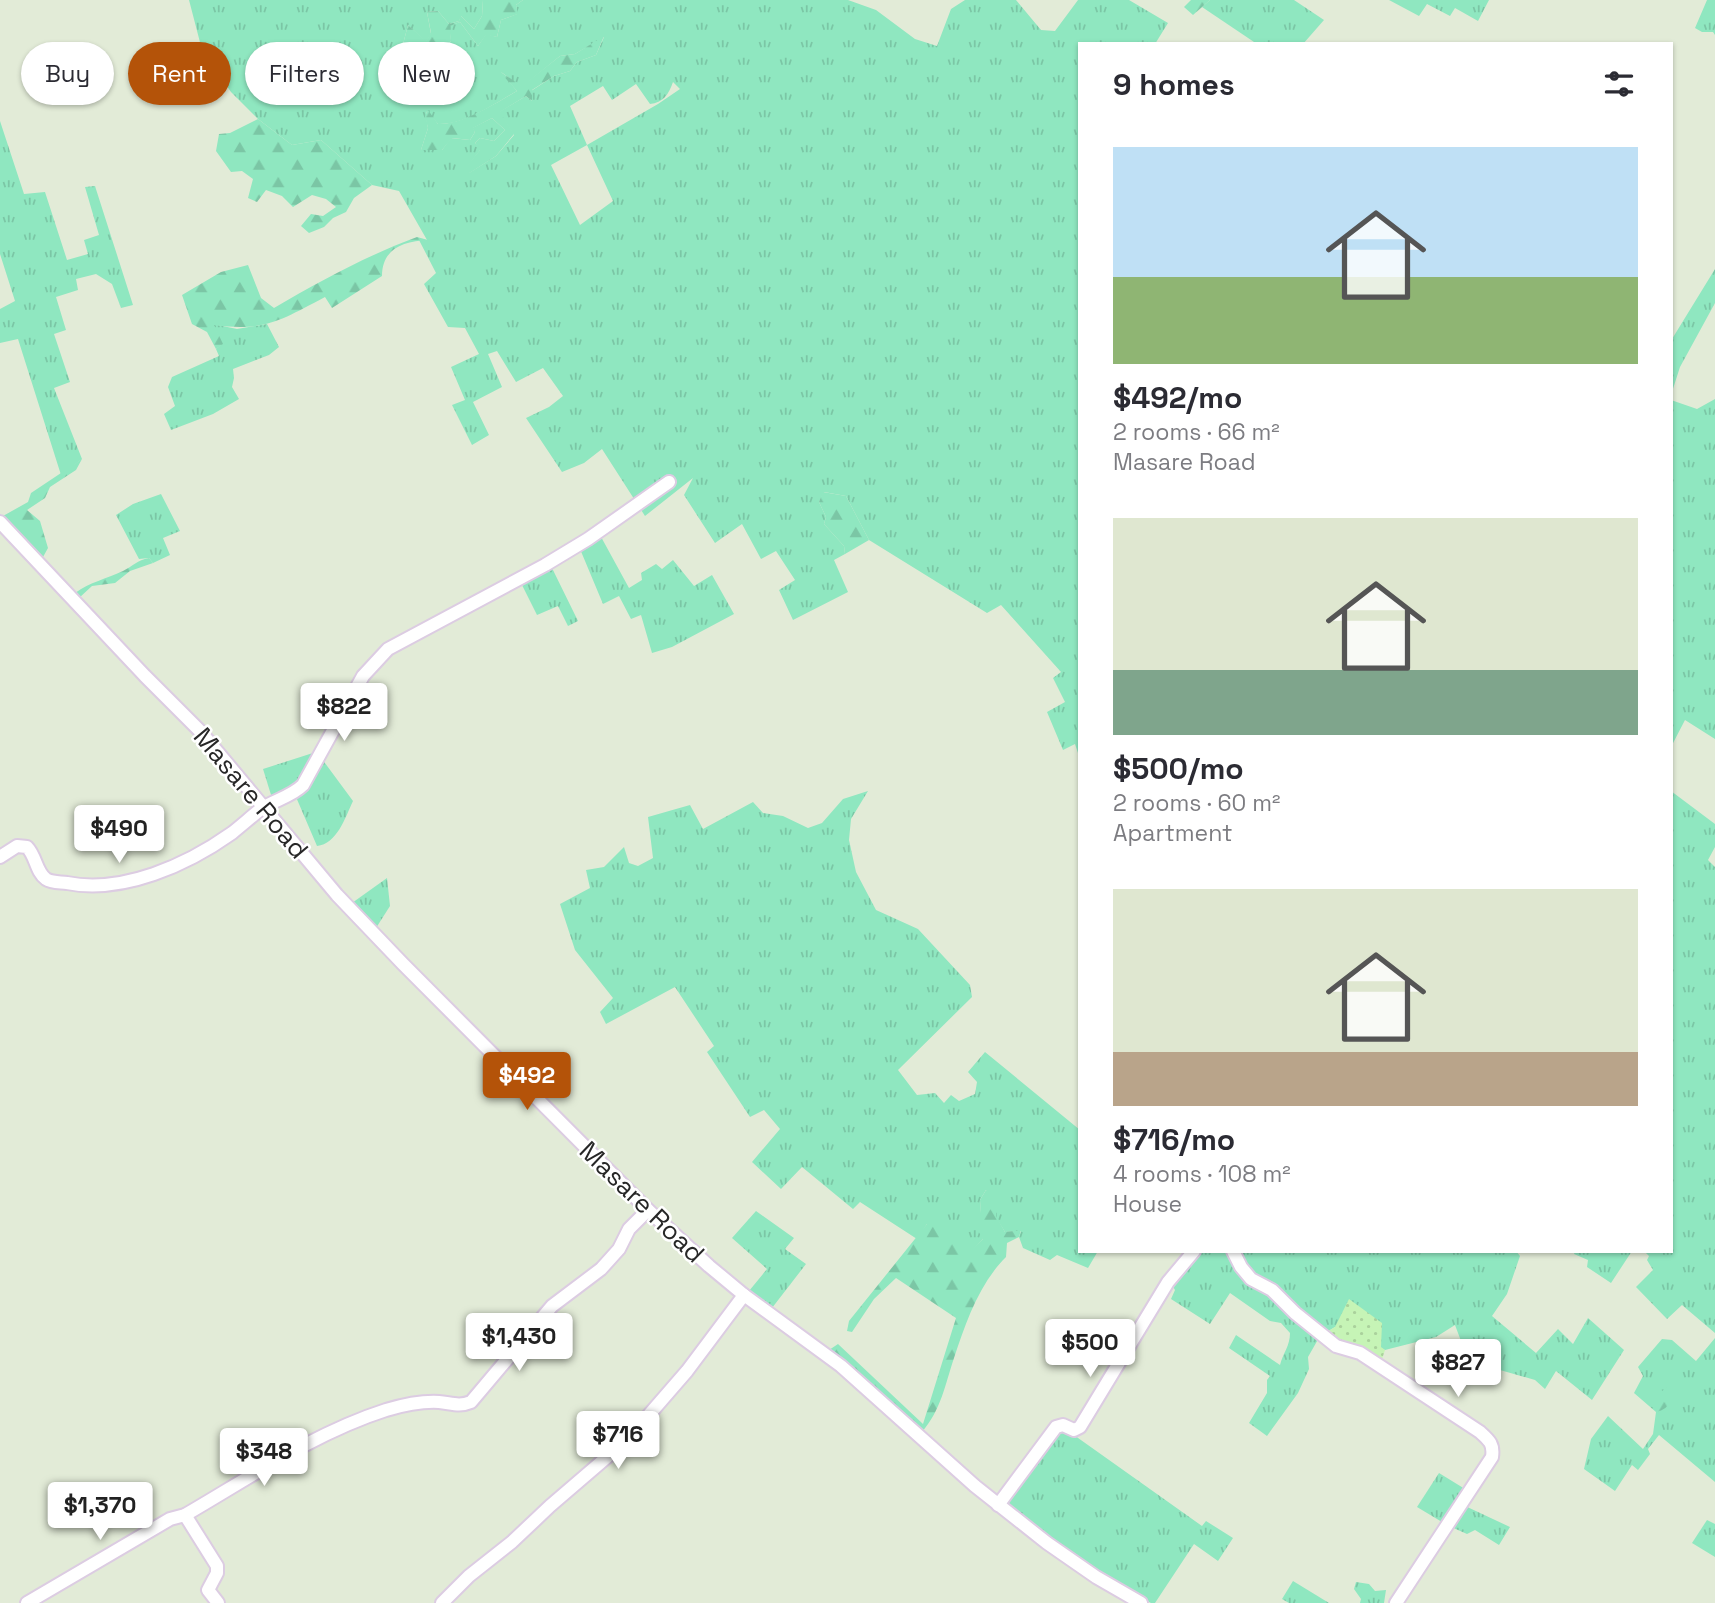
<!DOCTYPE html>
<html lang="en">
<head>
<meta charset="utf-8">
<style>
	:root { --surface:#fff; --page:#f2f2f3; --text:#2b2b33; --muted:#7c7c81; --accent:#b45309 }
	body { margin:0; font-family:"Space Grotesk",sans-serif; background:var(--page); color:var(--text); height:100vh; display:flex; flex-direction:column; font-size:26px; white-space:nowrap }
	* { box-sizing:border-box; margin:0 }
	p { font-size:23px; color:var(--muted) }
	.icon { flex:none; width:38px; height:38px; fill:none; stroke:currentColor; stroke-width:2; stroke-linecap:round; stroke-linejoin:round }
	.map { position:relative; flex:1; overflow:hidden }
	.details { position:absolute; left:1078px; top:42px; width:595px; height:1211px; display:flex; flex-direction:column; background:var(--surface); border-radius:0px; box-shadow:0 2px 5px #0004 }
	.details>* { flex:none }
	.top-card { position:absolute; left:21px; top:42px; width:665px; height:63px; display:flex; gap:14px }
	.price { position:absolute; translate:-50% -60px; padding:0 16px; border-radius:7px; background:#fff; color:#222; font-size:23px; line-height:46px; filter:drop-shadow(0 2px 4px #0008) }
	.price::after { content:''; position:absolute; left:50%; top:42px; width:21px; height:16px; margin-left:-10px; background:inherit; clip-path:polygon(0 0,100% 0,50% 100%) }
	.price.current { background:var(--accent); color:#fff }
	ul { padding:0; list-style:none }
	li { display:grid; align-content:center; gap:14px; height:371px; padding:0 35px }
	li span { display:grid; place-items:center; height:217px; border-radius:0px; color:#555 }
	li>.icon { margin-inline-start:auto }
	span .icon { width:126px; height:126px; fill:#fffc; stroke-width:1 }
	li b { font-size:30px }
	h2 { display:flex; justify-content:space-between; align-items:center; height:84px; padding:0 35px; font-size:30px }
	.chip { padding:0 24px; border-radius:32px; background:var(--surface); box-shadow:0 2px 5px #0004; font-size:24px; line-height:63px }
	.chip.current { background:var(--accent); color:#fff }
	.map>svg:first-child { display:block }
</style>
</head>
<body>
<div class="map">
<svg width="1715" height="1603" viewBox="0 0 1715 1603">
	<defs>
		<pattern id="grass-tufts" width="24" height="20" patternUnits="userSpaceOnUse" patternTransform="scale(1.75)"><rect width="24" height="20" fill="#8fe7c0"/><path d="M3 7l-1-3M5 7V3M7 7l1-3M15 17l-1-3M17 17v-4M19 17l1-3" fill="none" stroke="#7bc6a5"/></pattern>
		<pattern id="forest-firs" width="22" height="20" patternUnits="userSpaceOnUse" patternTransform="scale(1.75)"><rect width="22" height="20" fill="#8fe7c0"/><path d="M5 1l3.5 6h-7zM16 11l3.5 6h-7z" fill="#7bc6a5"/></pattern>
		<pattern id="sand-dots" width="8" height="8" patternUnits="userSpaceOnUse" patternTransform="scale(1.75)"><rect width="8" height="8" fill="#c6f4b6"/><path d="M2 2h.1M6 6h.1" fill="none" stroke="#aad19c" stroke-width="1.8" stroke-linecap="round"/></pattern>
	</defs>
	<rect width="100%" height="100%" fill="#e2ebd7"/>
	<g fill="url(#grass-tufts)" fill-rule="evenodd">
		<path d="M 189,0 L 483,0 L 482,16 L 474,29 L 461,16 L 459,21 L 449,24 L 438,11 L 427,12 L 431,34 L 426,42 L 408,25 L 402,48 L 379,72 L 388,84 L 429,65 L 451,41 L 449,26 L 460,22 L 478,46 L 486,34 L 497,37 L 501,20 L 517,14 L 516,5 L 523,0 L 848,0 L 876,10 L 915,39 L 937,46 L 951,9 L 965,0 L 1016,0 L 1041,30 L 1055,31 L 1078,0 L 1129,0 L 1168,23 L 1155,44 L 1080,44 L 1080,759 L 1075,744 L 1063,750 L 1047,712 L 1065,702 L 1053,678 L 1061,672 L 1001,605 L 987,613 L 869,540 L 846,496 L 824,492 L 819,502 L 826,517 L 824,524 L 844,546 L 845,554 L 834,560 L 848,592 L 793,620 L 779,590 L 795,580 L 776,551 L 761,559 L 742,524 L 715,543 L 684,495 L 693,478 L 645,516 L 602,449 L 584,463 L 562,472 L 526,418 L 549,407 L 563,396 L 543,368 L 516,382 L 497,351 L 488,354 L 502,387 L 473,402 L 489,435 L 472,445 L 452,405 L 465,400 L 451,367 L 479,354 L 465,328 L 448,327 L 424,284 L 436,273 L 419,240 L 427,240 L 399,191 L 372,185 L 321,140 L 292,145 L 258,119 L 231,92 L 202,50 ZM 604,37 L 596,55 L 577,62 L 570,71 L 554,76 L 531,91 L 532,101 L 526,96 L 499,112 L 514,135 L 496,156 L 469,173 L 467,167 L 481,149 L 475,143 L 480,138 L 494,141 L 505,130 L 492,118 L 472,128 L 475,132 L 470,140 L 451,138 L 442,150 L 421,150 L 428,128 L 426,116 L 427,111 L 438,124 C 465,125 495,103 517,91 L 501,72 L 522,87 L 560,56 L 575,54 ZM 673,82 L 680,89 L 658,104 L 587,145 L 570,106 L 603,86 L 612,100 L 636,84 L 650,104 C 663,103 669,94 673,82 ZM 587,145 L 613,201 L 580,225 L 551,165 Z"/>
		<path d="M 1210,0 L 1294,0 L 1324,20 L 1303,44 L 1257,44 L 1202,7 Z"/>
		<path d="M 1389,0 L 1489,0 L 1478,21 L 1455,8 L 1450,16 L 1427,4 L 1419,16 Z"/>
		<path d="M 1676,0 L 1715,0 L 1715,35 L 1713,32 L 1702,32 L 1695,28 L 1707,0 Z"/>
		<path d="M 0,121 L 24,194 L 45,192 L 67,260 L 88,254 L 84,240 L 99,235 L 85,187 L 95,186 L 133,305 L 121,308 L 112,284 L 96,274 L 76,279 L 78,290 L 56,297 L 66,330 L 54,334 L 70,382 L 54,388 L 82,459 L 61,475 L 18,339 L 0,343 L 0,309 L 15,301 L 0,254 Z"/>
		<path d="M 1715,269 L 1715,303 L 1680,367 L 1671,395 L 1672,339 Z"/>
		<path d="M 213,324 L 237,329 L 267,324 L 279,347 L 269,355 L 233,369 L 234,378 L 232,387 L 239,399 L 213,414 L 171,430 L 164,414 L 175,406 L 168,387 L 172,377 L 219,356 L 216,349 L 222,344 Z"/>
		<path d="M 1715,399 L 1715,739 L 1685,720 L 1671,747 L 1671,400 L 1697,409 Z"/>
		<path d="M 161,494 L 180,531 L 163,538 L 170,555 L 153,563 L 149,558 L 139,559 L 116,515 L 133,504 Z"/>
		<path d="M 600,535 L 629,588 L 642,580 L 641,573 L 656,564 L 662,569 L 673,560 L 694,586 L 712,575 L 734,614 L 672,647 L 652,653 L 641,615 L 631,619 L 619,596 L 603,604 L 580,549 Z"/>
		<path d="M 551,566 L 578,621 L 568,626 L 558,606 L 537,615 L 521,583 Z"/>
		<path d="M 316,752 L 300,782 L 272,798 L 263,769 Z"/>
		<path d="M 322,759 L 353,801 C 345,818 337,844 317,846 L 296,797 Z"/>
		<path d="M 868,791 L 851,819 L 849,840 L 856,872 L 876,910 L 918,929 L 970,985 L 972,997 L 898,1070 L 917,1095 L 935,1093 L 944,1103 L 951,1095 L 959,1101 L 975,1094 L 977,1082 L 968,1072 L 985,1052 L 1080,1130 L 1080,1251 L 1098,1251 L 1088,1268 L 1057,1255 L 1050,1260 L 1023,1248 L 1019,1237 L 1021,1231 L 1005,1232 L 995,1216 L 986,1190 L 980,1200 L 983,1239 L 972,1251 L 927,1224 L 917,1239 L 860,1202 L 853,1209 L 802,1167 L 781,1189 L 752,1162 L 780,1129 L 764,1110 L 750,1117 L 707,1052 L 714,1046 L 675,987 L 606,1024 L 600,1012 L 613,998 L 575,950 L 560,904 L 590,888 L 586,870 L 604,867 L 624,847 L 629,863 L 638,866 L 653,858 L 648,817 L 690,805 L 703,829 L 753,802 L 763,813 L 783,816 L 808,828 L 822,823 L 843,799 Z"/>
		<path d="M 1671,791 L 1715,824 L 1715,847 L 1708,860 L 1715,867 L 1715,1333 L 1682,1305 L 1667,1319 L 1636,1287 L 1653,1270 L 1647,1260 L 1649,1256 L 1644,1251 L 1671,1251 Z"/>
		<path d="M 387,878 L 390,906 L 376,928 L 352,903 Z"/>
		<path d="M 756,1211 L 794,1238 L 785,1249 L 806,1264 L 772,1308 L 749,1291 L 767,1269 L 732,1238 Z"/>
		<path d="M 1197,1251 L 1516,1251 L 1520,1256 L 1507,1294 L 1492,1316 L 1536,1353 L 1558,1329 L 1573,1344 L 1588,1318 L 1624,1350 L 1592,1400 L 1556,1371 L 1545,1389 L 1535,1380 L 1500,1370 L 1461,1341 L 1455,1325 L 1436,1337 L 1385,1350 L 1335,1327 L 1320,1336 L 1308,1357 L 1309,1369 L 1298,1393 L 1267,1436 L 1249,1423 L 1267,1393 L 1267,1380 L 1270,1376 L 1229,1348 L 1236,1335 L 1280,1365 C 1283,1353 1290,1346 1290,1333 L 1281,1323 L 1270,1321 L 1230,1293 L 1210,1324 L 1171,1299 L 1175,1290 L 1171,1283 Z"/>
		<path d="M 1575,1251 L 1632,1251 L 1611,1283 L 1587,1267 L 1588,1260 L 1574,1254 Z"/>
		<path d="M 1715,1338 L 1715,1482 L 1659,1435 L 1648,1449 L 1650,1454 L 1638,1470 L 1632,1465 L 1615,1491 L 1584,1469 L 1591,1439 L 1608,1416 L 1643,1449 L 1653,1434 L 1656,1412 L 1634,1393 L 1643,1376 L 1638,1367 L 1662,1339 L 1672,1340 L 1696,1361 Z"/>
		<path d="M 1064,1428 L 1202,1526 L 1206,1521 L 1233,1538 L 1218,1561 L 1194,1544 L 1155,1603 L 1151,1603 L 1101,1576 L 1004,1503 L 1057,1431 Z"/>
		<path d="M 1439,1473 L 1465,1489 L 1442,1522 L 1417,1507 Z"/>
		<path d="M 1463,1505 L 1510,1527 L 1499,1545 L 1475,1530 L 1467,1534 L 1449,1526 Z"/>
		<path d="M 1707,1520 L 1715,1524 L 1715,1557 L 1692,1543 Z"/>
		<path d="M 1293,1581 L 1329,1603 L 1289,1603 L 1282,1599 Z"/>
		<path d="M 1356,1582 L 1369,1584 L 1375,1591 L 1386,1590 L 1384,1603 L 1360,1603 L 1361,1599 L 1354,1589 Z"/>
	</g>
	<g fill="url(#forest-firs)">
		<path d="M 483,0 L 523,0 L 516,5 L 518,14 L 501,20 L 497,37 L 486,35 L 478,46 L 460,22 L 450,26 L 451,41 L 429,65 L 388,84 L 379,72 L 402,48 L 408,25 L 426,41 L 431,33 L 427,12 L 438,11 L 449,24 L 459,21 L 460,15 L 474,29 L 482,16 Z"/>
		<path d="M 1191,0 L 1210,0 L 1193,15 L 1184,7 Z"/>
		<path d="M 604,36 L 596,55 L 577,62 L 570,71 L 554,76 L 532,90 L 532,101 L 526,96 L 500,112 L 514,134 L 496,156 L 468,174 L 466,167 L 480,150 L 475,143 L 480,138 L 494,141 L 505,130 L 492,118 L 473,128 L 475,132 L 470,140 L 452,138 L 442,150 L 421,150 L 428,128 L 425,116 L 428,110 L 438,124 C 462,125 496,103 517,91 L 499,71 L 522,86 L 560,56 L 575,54 Z"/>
		<path d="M 258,119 L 292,145 L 321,140 L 372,185 L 354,198 L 346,212 L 333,218 L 324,227 L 309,233 L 301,226 L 311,214 L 323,216 L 336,207 L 326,199 L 312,195 L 293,207 L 282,196 L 266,190 L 257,202 L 248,198 L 253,179 L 242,171 L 231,172 L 216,151 L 219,134 L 230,133 Z"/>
		<path d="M 417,237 L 428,240 C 403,241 382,249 382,276 L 332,308 L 325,297 C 281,320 265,332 214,325 L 223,344 L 216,349 L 207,332 L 192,324 L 182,295 L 221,272 L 248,265 L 261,298 L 274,308 C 320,281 366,256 417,237 Z"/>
		<path d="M 82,459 L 76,470 L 50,487 L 45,498 L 27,510 L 40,521 L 48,548 L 43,557 L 3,516 L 28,502 L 31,493 Z"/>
		<path d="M 823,492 L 846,496 L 869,540 L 845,554 L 844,546 L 824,524 L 826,517 L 819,502 Z"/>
		<path d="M 149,558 L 153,563 L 130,571 L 115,583 L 92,586 L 79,598 L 75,593 C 90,582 106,579 123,571 C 133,566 137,560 149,558 Z"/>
		<path d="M 986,1190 L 997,1201 L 996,1216 L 1005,1232 L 1021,1230 L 1019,1237 L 1007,1243 L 1006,1257 C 979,1284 966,1322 954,1358 C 945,1385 941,1410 922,1432 L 882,1393 L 829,1350 L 838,1344 L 923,1424 L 956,1318 L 896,1278 L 874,1299 L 852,1332 L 847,1331 L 849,1321 L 927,1224 L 941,1216 L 953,1227 L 953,1238 L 972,1250 L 983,1239 L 972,1221 L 981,1215 L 980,1200 Z"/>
		<path d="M 1678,1379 L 1682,1383 C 1675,1395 1671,1409 1656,1412 L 1662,1391 Z"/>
	</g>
	<path fill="url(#sand-dots)" d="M 1349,1299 L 1382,1323 L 1381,1347 L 1385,1350 L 1381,1362 L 1320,1336 L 1335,1327 Z"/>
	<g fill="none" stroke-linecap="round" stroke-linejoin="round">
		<g stroke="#dccce2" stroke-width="16">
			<g id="minor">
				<path d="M 0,522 L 145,676 L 200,731 L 337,895 L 403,964 L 648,1210 L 709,1266 L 744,1295 L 841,1366 L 975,1486 L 1047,1543 L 1096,1577 L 1141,1603"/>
				<path d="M 0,857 L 17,846 L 27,847 C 36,856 36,872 46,879 C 52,883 60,882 67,883 C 123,894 187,865 232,833 C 242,825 251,817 261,809 C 274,800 291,797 303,785 L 363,676 L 388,649 L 545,565 L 588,539 L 669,482"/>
				<path d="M 1233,1251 L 1241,1267 L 1251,1279 L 1272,1290 L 1295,1313 L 1336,1346 L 1360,1353 L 1480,1432 C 1489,1440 1494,1444 1492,1457 L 1396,1603"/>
				<path d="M 998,1505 L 1056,1427 L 1063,1425 L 1074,1430 L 1080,1427 L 1168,1282 L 1194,1251"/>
				<path d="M 185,1515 L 217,1566 L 217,1573 L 208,1590 L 218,1603"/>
				<path d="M 27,1603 L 170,1519 L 185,1515 C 249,1478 314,1433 386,1410 C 403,1405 422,1401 439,1402 C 451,1403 459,1407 471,1402 L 552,1306 L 601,1269 L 619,1249 L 629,1229 L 648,1210"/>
				<path d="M 442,1603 L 469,1576 L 512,1542 L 550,1506 L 628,1439 L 687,1371 L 744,1295"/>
			</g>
		</g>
		<use href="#minor" stroke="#fff" stroke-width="12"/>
	</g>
	<g text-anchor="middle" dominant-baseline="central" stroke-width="5" stroke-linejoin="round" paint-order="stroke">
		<g font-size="26" fill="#272727" stroke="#fff">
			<text transform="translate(251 793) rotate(50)">Masare Road</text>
			<text transform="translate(642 1202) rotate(44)">Masare Road</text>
		</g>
	</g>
</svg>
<b class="price" style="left:344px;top:743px">$822</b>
<b class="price" style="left:119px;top:865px">$490</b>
<b class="price current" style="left:527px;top:1112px">$492</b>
<b class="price" style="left:519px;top:1373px">$1,430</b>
<b class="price" style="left:1090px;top:1379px">$500</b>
<b class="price" style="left:1458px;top:1399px">$827</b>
<b class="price" style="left:618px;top:1471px">$716</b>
<b class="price" style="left:264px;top:1488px">$348</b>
<b class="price" style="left:100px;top:1542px">$1,370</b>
<div class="top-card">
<a class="chip">Buy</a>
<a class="chip current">Rent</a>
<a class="chip">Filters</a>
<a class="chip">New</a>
</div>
<section class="details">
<h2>9 homes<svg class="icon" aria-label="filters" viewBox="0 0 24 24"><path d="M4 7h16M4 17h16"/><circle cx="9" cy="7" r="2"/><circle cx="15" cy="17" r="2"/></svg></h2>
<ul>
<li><span style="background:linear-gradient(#bfe0f5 60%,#8fb573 0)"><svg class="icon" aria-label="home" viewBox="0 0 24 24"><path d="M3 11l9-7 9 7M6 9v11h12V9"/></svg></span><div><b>$492/mo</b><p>2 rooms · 66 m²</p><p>Masare Road</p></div></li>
<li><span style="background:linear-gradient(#dfe7d0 70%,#7fa58c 0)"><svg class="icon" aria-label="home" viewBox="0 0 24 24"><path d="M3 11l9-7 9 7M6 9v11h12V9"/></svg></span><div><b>$500/mo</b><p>2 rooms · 60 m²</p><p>Apartment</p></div></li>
<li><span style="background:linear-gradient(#dfe7d0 75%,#b9a48a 0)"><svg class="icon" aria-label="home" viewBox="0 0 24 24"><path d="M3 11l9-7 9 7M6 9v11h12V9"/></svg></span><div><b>$716/mo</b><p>4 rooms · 108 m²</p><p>House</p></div></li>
</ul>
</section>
</div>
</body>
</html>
